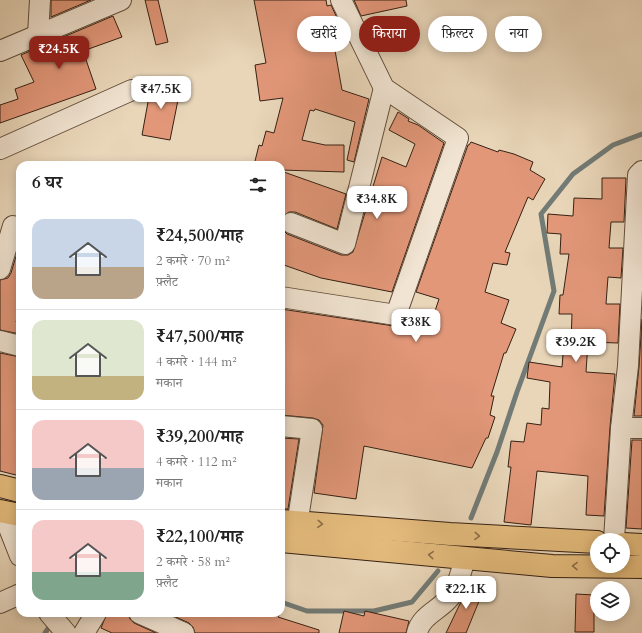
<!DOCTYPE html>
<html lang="hi">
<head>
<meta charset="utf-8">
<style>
	:root { --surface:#fff; --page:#f6f6f6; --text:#222; --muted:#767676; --line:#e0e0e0; --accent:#8f2418 }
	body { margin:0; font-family:Cardo,"Noto Serif Devanagari",serif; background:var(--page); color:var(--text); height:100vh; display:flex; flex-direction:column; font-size:15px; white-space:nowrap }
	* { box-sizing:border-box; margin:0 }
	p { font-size:13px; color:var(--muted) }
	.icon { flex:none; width:22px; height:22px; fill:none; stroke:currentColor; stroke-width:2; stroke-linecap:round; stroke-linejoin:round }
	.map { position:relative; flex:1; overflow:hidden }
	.panel { position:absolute; left:16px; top:161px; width:269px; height:456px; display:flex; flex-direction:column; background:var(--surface); border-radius:12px; box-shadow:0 2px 10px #0003 }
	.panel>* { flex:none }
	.guide { position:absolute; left:297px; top:16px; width:285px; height:36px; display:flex; gap:8px }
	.controls { position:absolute; left:590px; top:533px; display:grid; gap:8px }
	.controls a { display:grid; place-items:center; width:40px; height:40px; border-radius:50%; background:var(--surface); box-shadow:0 2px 10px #0003; font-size:20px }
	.price { position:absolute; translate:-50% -34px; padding:0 9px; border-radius:8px; background:#fff; color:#222; font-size:13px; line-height:26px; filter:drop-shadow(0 1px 2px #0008) }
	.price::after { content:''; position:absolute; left:50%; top:24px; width:12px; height:9px; margin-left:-6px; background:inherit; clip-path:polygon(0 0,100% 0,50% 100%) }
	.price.current { background:var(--accent); color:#fff }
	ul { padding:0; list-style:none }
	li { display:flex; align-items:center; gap:12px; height:100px; padding:0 16px }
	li+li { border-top:1px solid var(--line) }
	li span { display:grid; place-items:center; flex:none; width:112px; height:80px; border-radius:12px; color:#555 }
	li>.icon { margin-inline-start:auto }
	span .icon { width:48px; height:48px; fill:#fffc; stroke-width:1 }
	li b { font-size:17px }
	h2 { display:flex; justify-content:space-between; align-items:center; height:48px; padding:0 16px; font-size:17px }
	.chip { padding:0 14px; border-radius:18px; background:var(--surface); box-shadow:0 2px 10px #0003; font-size:14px; line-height:36px }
	.chip.current { background:var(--accent); color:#fff }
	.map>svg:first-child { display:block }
</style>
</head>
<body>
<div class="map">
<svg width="642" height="633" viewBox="0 0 642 633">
	<rect width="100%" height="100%" fill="#e9d6b9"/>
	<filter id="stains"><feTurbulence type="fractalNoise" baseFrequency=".005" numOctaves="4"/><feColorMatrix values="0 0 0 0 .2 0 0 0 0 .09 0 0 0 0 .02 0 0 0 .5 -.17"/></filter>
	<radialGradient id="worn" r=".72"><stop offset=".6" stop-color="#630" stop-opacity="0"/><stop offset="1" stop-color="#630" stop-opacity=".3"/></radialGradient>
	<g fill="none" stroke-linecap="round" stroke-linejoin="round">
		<g stroke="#727b76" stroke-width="5">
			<path d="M 471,518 L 497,452 L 517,392 L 554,291 L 541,214 L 573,174 L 613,145 L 642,134"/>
			<path d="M 281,602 L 307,611 L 374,611 L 412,602 L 438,571"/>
			<path d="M 45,633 L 52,623"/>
		</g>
	</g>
	<g fill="#e29779" stroke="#362113">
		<path d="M 51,0 L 91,0 L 51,17 Z"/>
		<path d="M 145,0 L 158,0 L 168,42 L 156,45 Z"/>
		<path d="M 254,0 L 326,0 L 327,6 L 331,5 L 338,20 L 330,22 L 342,90 L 369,99 L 354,162 L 347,160 L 355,122 L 315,109 L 314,111 L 310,110 L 302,140 L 325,145 L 344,145 L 344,172 L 281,170 L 281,165 L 254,165 L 259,145 L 262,146 L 266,131 L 274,133 L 283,98 L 260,101 L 255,65 L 266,63 Z"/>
		<path d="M 354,0 L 406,0 L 407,6 L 361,16 Z"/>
		<path d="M 113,16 L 122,37 L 83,51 L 96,89 L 0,123 L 0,105 L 18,99 L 15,89 L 34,82 L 21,55 Z"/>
		<path d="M 152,80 L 181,85 L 170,140 L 142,135 Z"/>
		<path d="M 398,112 L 409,119 L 408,121 L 418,125 L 444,143 L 392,292 L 321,278 L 281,264 L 281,228 L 287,234 L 341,255 L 348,255 L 353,252 L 382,157 L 406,167 L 415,144 L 389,130 Z"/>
		<path d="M 471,142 L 498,152 L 499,150 L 514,154 L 533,162 L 530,170 L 545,179 L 533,200 L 528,197 L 505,252 L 510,253 L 507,265 L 493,263 L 485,292 L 509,300 L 501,323 L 516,329 L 506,353 L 504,353 L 491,396 L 494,396 L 490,415 L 495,417 L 488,438 L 486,438 L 472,468 L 364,446 L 356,499 L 314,493 L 323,425 L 319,420 L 313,418 L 281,415 L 281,309 L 394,326 L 400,326 L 405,321 L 429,329 L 439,299 L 416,292 L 468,145 L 469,145 Z"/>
		<path d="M 281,171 L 346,194 L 337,229 L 295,212 L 289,212 L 281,218 Z"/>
		<path d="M 602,178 L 626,178 L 624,222 L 611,222 L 609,248 L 623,248 L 621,278 L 608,277 L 606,304 L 620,304 L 618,343 L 588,342 L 586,372 L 615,374 L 610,427 L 604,516 L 586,515 L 588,476 L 537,471 L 531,525 L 504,522 L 511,467 L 508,467 L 511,441 L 524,442 L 527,423 L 541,425 L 542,408 L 549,409 L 550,382 L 527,378 L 529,362 L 562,367 L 564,342 L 571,342 L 572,314 L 559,314 L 560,295 L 563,295 L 569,254 L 560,254 L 561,234 L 547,233 L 548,214 L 573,216 L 574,198 L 602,199 Z"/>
		<path d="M 20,243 L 20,309 L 16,322 L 20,324 L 20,334 L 0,330 L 0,280 L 8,278 L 11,273 Z"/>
		<path d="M 642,319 L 642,416 L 634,416 L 639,367 Z"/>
		<path d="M 0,353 L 20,357 L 20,476 L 0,471 Z"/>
		<path d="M 281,438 L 299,439 L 288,509 L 281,509 Z"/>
		<path d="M 632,440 L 642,440 L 642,529 L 626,528 Z"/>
		<path d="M 470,583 L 484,589 L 466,633 L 446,633 Z"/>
		<path d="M 576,594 L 594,595 L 594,632 L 575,632 Z"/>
		<path d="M 344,611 L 364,616 L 365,611 L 409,621 L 406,633 L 339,633 Z"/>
		<path d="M 107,613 L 128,613 L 130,619 L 134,623 L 156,633 L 112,633 L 101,628 Z"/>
		<path d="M 167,613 L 280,613 L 278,617 L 319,630 L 319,633 L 195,633 L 193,627 L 189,623 Z"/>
	</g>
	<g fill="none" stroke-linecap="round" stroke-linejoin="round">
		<g stroke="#634e3c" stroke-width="22">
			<g id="minor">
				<path d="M 38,35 L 40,0"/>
				<path d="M 0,51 L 121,0"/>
				<path d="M 0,149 L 132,90"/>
				<path d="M 291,223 L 345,244 L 384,88"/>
				<path d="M 0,269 L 13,226"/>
				<path d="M 281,297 L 396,315 L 458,138 L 384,88 L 341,0"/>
				<path d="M 0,341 L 20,346"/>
				<path d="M 281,426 L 312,429 L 295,538"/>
				<path d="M 621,428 L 642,428"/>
				<path d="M 3,513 L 20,556"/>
				<path d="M 614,540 L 621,428 L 628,366 L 638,175 L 642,171"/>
				<path d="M 0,603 L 20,594"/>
				<path d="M 49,613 L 66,633"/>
				<path d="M 139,613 L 184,633"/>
				<path d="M 84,633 L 96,613"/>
				<path d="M 417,633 C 421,615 440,610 450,597 C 458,587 461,571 465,559"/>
			</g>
		</g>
		<g stroke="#362113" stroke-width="24">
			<g id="major">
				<path d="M 0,486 L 20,491"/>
				<path d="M 0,511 L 20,515"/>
				<path d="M 281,521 L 450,534 L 597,542"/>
				<path d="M 281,541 L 552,566 L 642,567"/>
				<path d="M 623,544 L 642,545"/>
			</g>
		</g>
		<use href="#minor" stroke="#f1e4d2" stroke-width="20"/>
		<use href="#major" stroke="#e4bb7c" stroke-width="22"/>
	</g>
	<defs><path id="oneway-chevron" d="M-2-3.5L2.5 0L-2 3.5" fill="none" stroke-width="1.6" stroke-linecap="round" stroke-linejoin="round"/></defs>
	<g stroke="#8d6e48">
		<use href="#oneway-chevron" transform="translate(320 524) rotate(4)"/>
		<use href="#oneway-chevron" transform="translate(477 536) rotate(3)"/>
		<use href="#oneway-chevron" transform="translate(431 555) rotate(-175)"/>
		<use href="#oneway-chevron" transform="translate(575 566) rotate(-179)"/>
	</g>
	<rect width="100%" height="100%" filter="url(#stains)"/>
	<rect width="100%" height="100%" fill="url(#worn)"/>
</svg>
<div class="controls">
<a><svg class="icon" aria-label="locate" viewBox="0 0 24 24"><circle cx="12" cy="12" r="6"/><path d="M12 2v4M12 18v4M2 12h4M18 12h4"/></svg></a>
<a><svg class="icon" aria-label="layers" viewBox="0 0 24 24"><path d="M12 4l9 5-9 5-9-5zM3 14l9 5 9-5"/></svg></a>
</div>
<b class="price current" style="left:59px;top:70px">₹24.5K</b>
<b class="price" style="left:161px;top:110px">₹47.5K</b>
<b class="price" style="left:377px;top:220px">₹34.8K</b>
<b class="price" style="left:416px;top:343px">₹38K</b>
<b class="price" style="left:576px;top:363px">₹39.2K</b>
<b class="price" style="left:466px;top:610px">₹22.1K</b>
<div class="guide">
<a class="chip">खरीदें</a>
<a class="chip current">किराया</a>
<a class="chip">फ़िल्टर</a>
<a class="chip">नया</a>
</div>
<section class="panel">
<h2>6 घर<svg class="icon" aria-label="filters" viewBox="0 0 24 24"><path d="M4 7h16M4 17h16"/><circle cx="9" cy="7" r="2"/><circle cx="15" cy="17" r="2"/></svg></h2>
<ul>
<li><span style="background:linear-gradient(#c9d6e8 60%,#b9a48a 0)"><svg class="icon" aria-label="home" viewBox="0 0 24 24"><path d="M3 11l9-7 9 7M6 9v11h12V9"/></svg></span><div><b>₹24,500/माह</b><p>2 कमरे · 70 m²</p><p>फ़्लैट</p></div></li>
<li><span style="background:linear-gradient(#dfe7d0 70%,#c2b280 0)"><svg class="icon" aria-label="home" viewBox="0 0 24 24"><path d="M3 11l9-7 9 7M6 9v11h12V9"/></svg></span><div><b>₹47,500/माह</b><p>4 कमरे · 144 m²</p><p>मकान</p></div></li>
<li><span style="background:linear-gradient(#f6c9c9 60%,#9aa5b1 0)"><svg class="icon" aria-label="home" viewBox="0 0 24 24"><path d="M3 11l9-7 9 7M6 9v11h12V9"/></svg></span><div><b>₹39,200/माह</b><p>4 कमरे · 112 m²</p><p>मकान</p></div></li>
<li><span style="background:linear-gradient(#f6c9c9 65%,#7fa58c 0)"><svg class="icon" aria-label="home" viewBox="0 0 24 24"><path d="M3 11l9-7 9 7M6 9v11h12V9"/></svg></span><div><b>₹22,100/माह</b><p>2 कमरे · 58 m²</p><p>फ़्लैट</p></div></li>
</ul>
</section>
</div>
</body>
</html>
